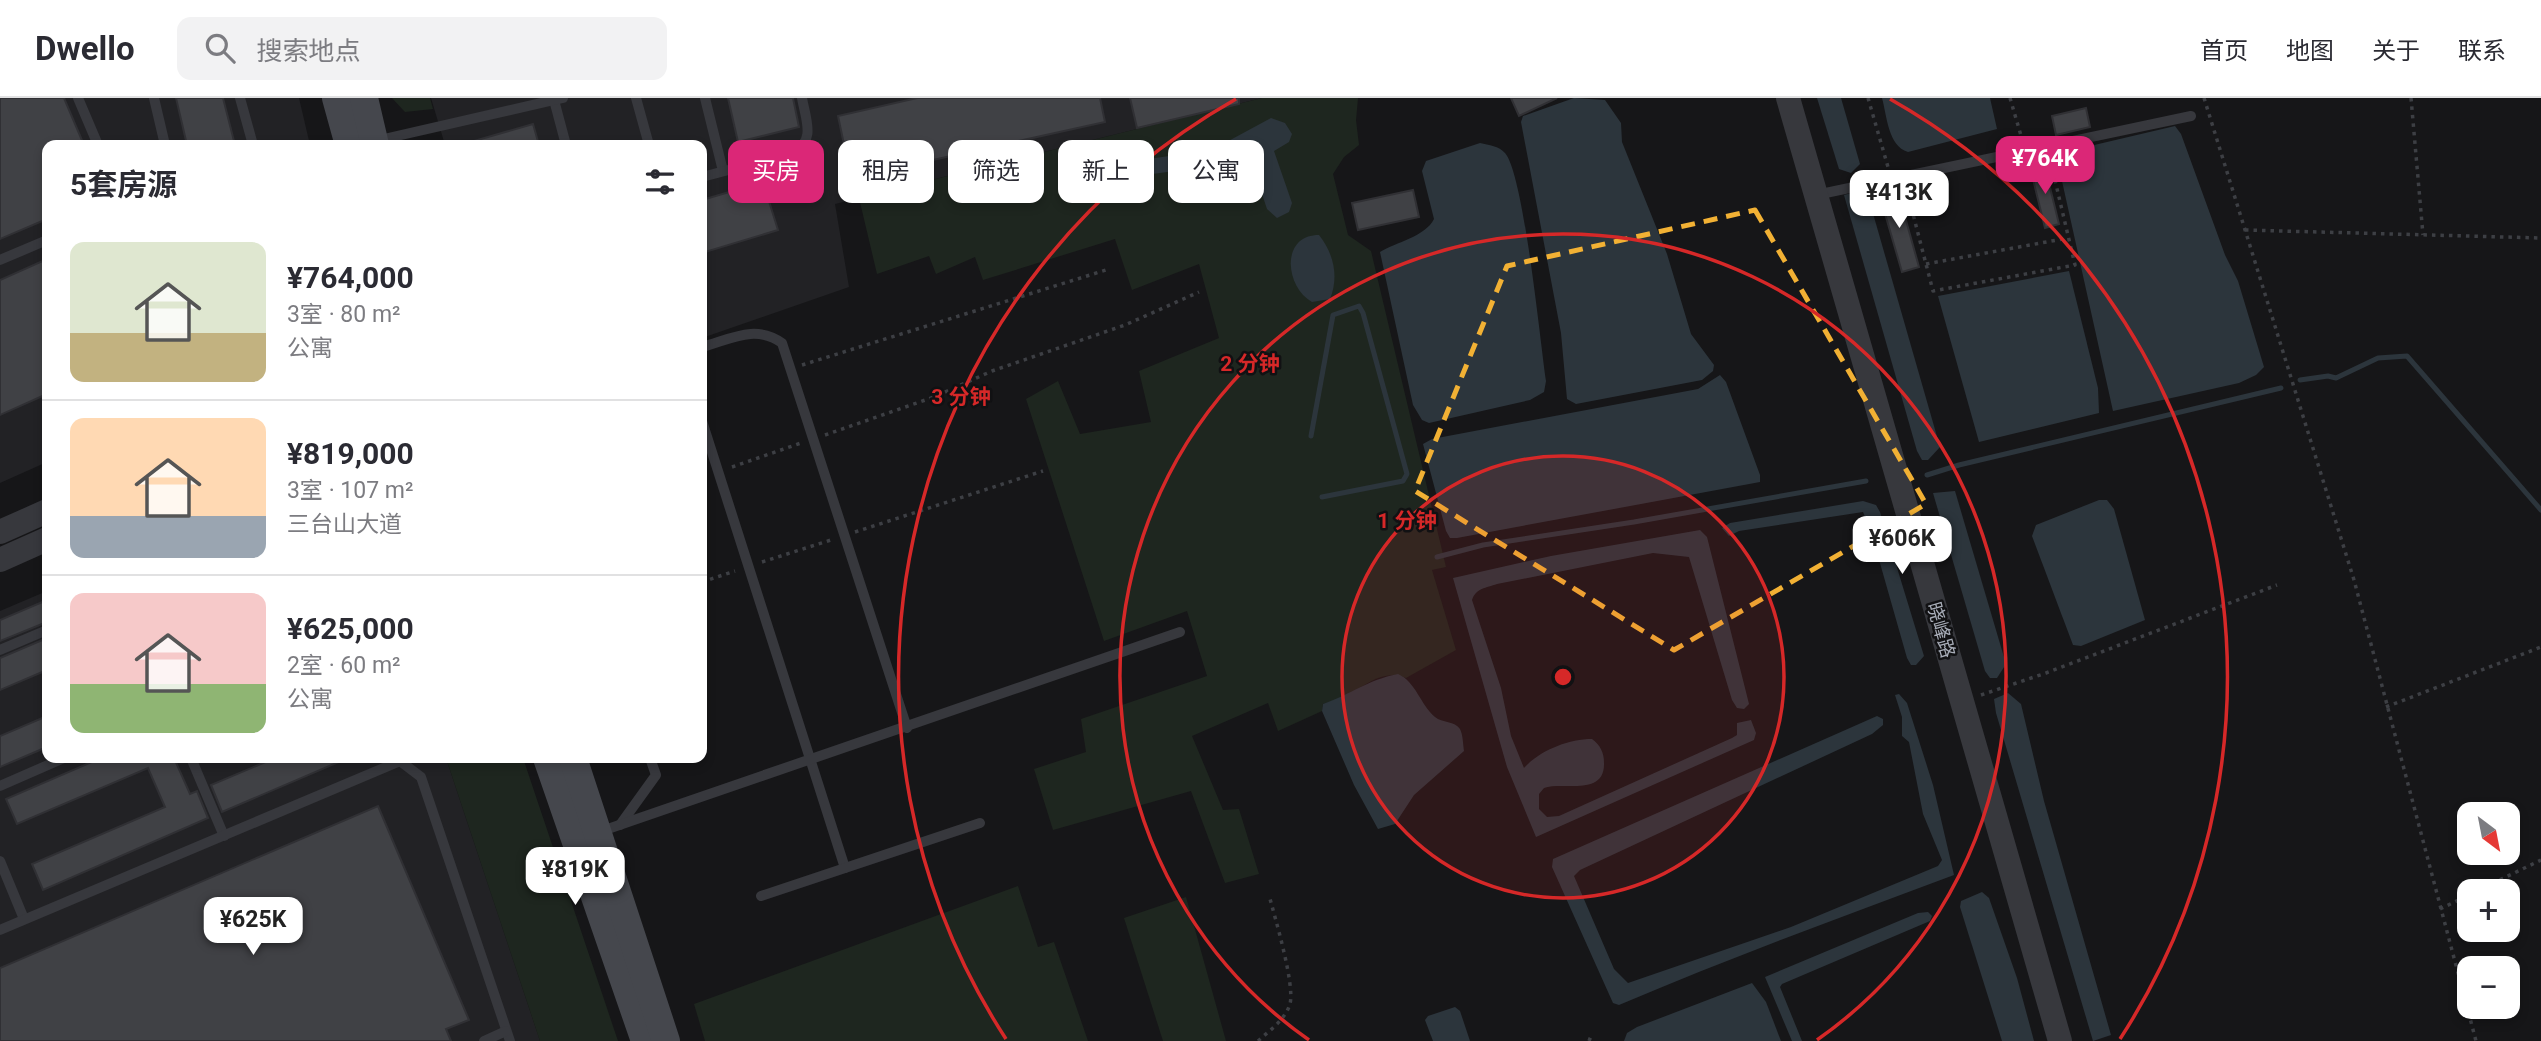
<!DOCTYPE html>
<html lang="zh">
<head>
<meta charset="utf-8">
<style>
	:root { --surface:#fff; --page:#f2f2f3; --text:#2b2b33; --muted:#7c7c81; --line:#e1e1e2; --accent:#db2777 }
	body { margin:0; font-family:Roboto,"Noto Sans SC",sans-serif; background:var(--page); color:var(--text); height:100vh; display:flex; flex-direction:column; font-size:26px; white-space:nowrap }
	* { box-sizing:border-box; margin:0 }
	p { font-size:23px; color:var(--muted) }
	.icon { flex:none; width:38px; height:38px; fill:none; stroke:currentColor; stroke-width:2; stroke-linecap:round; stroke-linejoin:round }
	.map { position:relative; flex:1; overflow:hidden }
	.drawer { position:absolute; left:42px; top:42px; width:665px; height:623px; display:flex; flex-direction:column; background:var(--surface); border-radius:14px; box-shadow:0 4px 10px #0003 }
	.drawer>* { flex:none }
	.top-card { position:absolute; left:728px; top:42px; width:665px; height:63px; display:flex; gap:14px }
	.needle { width:46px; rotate:148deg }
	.controls { position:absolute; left:2457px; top:704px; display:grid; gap:14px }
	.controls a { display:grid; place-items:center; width:63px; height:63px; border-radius:14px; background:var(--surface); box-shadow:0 4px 10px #0003; font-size:35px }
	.price { position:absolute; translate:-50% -60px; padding:0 16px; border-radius:14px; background:#fff; color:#222; font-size:23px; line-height:46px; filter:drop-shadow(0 2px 4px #0008) }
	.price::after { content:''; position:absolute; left:50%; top:42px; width:21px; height:16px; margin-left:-10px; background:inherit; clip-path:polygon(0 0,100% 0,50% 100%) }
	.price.on { background:var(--accent); color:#fff }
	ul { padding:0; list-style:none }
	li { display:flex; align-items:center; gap:21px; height:175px; padding:0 28px }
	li+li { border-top:2px solid var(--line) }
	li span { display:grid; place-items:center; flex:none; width:196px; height:140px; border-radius:14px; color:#555 }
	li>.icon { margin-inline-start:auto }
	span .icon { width:84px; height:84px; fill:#fffc; stroke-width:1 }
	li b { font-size:30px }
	h2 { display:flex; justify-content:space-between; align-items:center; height:84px; padding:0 28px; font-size:30px }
	.chip { padding:0 24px; border-radius:14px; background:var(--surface); box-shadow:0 4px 10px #0003; font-size:24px; line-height:63px }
	.chip.on { background:var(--accent); color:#fff }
	header { display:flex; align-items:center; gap:42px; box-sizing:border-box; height:98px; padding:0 35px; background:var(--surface); border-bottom:2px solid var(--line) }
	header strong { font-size:33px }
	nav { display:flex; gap:38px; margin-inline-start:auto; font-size:24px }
	.search { width:490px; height:63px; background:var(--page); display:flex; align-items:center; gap:18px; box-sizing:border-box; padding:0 24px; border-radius:14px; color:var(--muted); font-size:26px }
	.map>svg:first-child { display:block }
</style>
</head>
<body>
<header>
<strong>Dwello</strong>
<div class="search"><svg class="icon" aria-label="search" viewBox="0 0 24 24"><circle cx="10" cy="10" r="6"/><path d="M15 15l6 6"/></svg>搜索地点</div>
<nav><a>首页</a><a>地图</a><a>关于</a><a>联系</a></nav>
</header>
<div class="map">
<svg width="2541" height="943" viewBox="0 0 2541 943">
	<rect width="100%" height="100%" fill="#161618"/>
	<g fill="#222225">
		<path d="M 0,0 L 299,0 L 310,47 L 47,47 L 47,364 L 0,385 Z"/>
		<path d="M 431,0 L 1262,0 L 835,106 L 849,189 L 702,240 L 702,47 L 445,47 Z"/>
		<path d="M 47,493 L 47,660 L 446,660 L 540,943 L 0,943 L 0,513 Z"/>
	</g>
	<g fill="#1e261f">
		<path d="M 392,0 L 430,0 L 433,11 L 405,14 Z"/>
		<path d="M 1262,0 L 1358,0 L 1356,22 L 1359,47 L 1344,59 L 1333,76 L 1348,137 L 1371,153 L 1446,469 L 1432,472 L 1456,552 L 1406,580 C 1385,571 1366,586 1350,596 C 1342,601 1331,603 1323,606 L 1322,613 L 1278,633 L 1268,605 L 1192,638 L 1223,712 L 1239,711 L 1259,776 L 1225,785 L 1191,693 L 1053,732 L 1034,671 L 1086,654 L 1081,621 L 1207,578 L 1187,513 L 1104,543 L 1026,301 L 1058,283 L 1080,336 L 1151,324 L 1139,273 L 1219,240 L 1199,166 L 1132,192 L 1115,141 L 983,182 L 975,159 L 936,176 L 929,158 L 877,176 L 859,100 Z"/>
		<path d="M 446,660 L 523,660 L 618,943 L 540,943 Z"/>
		<path d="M 1018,788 L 1038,849 L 1054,844 L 1088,943 L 705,943 L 694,906 Z"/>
		<path d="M 1186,799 L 1226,943 L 1163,943 L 1124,820 Z"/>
	</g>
	<g fill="#2c353c">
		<path d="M 1574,0 L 1605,2 L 1621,25 L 1622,44 L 1667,156 L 1691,236 L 1714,267 L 1713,273 L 1702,282 L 1576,306 L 1567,301 L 1561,235 L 1521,24 L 1523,18 Z"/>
		<path d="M 1817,0 L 1841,0 L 1860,66 L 1851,75 L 1839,71 Z"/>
		<path d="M 1882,0 L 1990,0 L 1997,31 L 1908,54 C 1888,48 1887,18 1882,0 Z"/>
		<path d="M 1271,20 L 1285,25 L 1292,36 L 1289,44 L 1274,53 L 1292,105 L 1289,114 L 1277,120 L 1267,111 L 1251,63 L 1244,59 C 1216,67 1087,91 1066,75 L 1134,56 L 1149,61 L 1202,53 L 1221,47 Z"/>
		<path d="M 2175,28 L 2181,36 L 2225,157 L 2238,183 L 2264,269 L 2256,277 L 2239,285 L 2113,313 L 2056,56 Z"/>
		<path d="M 1480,45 C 1489,47 1499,48 1505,55 C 1524,77 1540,243 1546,283 L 1544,294 L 1530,302 L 1429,325 L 1422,322 L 1413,307 L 1380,154 C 1396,144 1425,139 1434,121 L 1422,73 L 1426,63 Z"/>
		<path d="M 1866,91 L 1940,349 L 1928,362 L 1922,362 L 1917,353 L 1844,97 Z"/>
		<path d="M 1319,137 C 1334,156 1339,179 1330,201 L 1312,204 C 1285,189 1280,137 1319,137 Z"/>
		<path d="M 2069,173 L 2098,290 L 2099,315 L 1979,344 L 1938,198 Z"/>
		<path d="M 1720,277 L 1726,284 L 1760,377 L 1760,384 L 1457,440 L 1450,440 L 1446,433 L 1423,346 L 1432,341 L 1698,291 Z"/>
		<path d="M 1955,393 L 2006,566 L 1997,580 L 1990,580 L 1985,573 L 1933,395 Z"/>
		<path d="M 2099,402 L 2107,402 L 2114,411 L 2145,522 L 2081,548 L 2073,547 L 2032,438 L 2036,427 Z"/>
		<path d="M 1863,403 L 1876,407 L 1880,414 L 1924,558 L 1916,567 L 1911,567 L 1907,560 L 1870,430 L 1863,414 L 1739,433 L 1729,438 L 1722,430 L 1730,425 Z"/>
		<path d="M 1700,432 L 1707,439 L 1745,590 L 1749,606 L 1744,611 L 1737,610 L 1732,602 L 1689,459 L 1653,455 L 1497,486 C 1486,490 1476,490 1472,502 L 1501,590 L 1511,638 L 1524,670 C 1539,653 1568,641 1592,641 C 1600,647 1604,654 1604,665 C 1605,699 1562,683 1544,690 L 1539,696 L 1539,711 L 1547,719 L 1559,718 L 1732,640 L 1737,637 L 1737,625 L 1751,622 L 1756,635 L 1754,642 L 1536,739 L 1507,669 L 1453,480 L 1551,458 Z"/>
		<path d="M 1398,576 C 1416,584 1420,606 1435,619 C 1442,625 1455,623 1460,631 C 1463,637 1463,646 1464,653 L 1414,697 L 1395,726 L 1378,731 L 1354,687 L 1322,613 L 1323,606 C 1352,596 1367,582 1398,576 Z"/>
		<path d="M 2008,595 L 2021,606 L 2044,703 L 2111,937 L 2093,943 L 1996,615 L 1994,601 Z"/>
		<path d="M 1899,596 L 1907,605 L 1933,687 L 1954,777 C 1841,819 1730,860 1619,907 L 1613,905 L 1552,769 L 1553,761 L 1877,618 L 1883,621 L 1883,627 L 1872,636 L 1580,772 L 1574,778 L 1614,871 L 1628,885 L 1791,829 L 1938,768 L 1942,762 L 1923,716 L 1909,644 L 1902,638 L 1902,619 L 1895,597 Z"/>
		<path d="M 1982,794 L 1989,800 L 2017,880 L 2034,943 L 2002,943 L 1960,809 L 1961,803 Z"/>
		<path d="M 1928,814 L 1932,818 L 1930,823 L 1782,886 L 1780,889 L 1802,943 L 1792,943 L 1765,879 L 1918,815 Z"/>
		<path d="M 1752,885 L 1766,904 L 1781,943 L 1624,943 L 1627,935 L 1637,929 Z"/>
		<path d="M 1455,909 L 1460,913 L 1470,943 L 1433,943 L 1425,922 L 1428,918 Z"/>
	</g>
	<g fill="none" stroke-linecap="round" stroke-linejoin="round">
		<g stroke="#2c353c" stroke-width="5">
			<path d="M 2300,282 L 2328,278 L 2336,280 L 2378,260 L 2407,258 L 2541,412"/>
			<path d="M 1311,338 L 1333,217 L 1359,208 L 1363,215 L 1407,376 L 1403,383 L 1322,399"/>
			<path d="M 1927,377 L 1959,367 L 2281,290"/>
			<path d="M 1437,459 L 1483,447 L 1634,424 L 1866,383"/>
		</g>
	</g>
	<g fill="#404145" stroke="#303034" stroke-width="2">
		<path d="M 0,0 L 64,0 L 84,47 L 47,47 L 47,121 L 0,141 Z"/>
		<path d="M 176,0 L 223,0 L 235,47 L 187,47 Z"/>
		<path d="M 728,0 L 793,0 L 799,29 L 738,44 Z"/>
		<path d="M 917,0 L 1100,0 L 1105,24 L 851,80 L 838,18 Z"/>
		<path d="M 1130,0 L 1239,0 L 1239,6 L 1137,30 Z"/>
		<path d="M 1511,0 L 1557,0 L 1519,18 Z"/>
		<path d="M 2086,10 L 2090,29 L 2056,37 L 2052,18 Z"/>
		<path d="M 533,26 L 539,47 L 474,47 L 474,43 Z"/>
		<path d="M 2044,65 L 2059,126 L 2045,130 L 2030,69 Z"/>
		<path d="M 763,84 L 778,132 L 702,155 L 702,102 Z"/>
		<path d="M 1897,90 L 1919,169 L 1902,174 L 1879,95 Z"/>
		<path d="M 1413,92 L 1419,119 L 1358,132 L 1352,105 Z"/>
		<path d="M 47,161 L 47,296 L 0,317 L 0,182 Z"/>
		<path d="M 47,502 L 47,524 L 0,543 L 0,522 Z"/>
		<path d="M 47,540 L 47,572 L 0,592 L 0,560 Z"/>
		<path d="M 47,618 L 47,649 L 0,669 L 0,638 Z"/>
		<path d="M 101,660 L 174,660 L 190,696 L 197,693 L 208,720 L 43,792 L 32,766 L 165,709 L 148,670 L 17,726 L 6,701 Z"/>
		<path d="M 275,660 L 348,660 L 222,714 L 211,687 Z"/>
		<path d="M 378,708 L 469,922 L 446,931 L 451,943 L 0,943 L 0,870 Z"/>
	</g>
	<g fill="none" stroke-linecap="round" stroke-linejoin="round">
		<g stroke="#3d3f44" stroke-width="3.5" stroke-dasharray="3.5 5" stroke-linecap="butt">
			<path d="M 1868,0 L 1888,69"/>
			<path d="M 2010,0 L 2022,41"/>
			<path d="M 2204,0 L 2354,482 L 2476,943"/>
			<path d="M 2411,0 L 2423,137"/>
			<path d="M 1907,93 L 1933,193 L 2075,167 L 2050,61"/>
			<path d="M 2245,132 L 2541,140"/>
			<path d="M 1926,166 L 2068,140"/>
			<path d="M 802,267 L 1106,172"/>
			<path d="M 825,337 L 934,299 L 992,273 L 1125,227 L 1199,194"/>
			<path d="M 732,369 L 801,345"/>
			<path d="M 855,434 L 1043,373"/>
			<path d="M 762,464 L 831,442"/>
			<path d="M 702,484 L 735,473"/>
			<path d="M 1981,597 L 2046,575 L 2277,487"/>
			<path d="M 2386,609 L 2541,549"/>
			<path d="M 2477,793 L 2541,762"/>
			<path d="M 2440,811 L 2469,797"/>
			<path d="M 1258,943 C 1270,932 1285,922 1290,906 C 1295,886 1275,820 1269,797"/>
			<path d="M 1589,943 L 1591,938"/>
		</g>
		<g stroke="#37383d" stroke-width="10">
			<path d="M 78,0 L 98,47"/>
			<path d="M 154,0 L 165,47"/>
			<path d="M 240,0 L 253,47"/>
			<path d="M 636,0 L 649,47"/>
			<path d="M 705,0 L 723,73"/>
			<path d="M 554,2 L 566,47"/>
			<path d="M 375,43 L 563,0"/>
			<path d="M 702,79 L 793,55 C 816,42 806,23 802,0"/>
			<path d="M 1816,97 L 2191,18"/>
			<path d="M 0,162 L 47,142"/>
			<path d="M 702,249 C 731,241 755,226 782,245 L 907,630"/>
			<path d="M 702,323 L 845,770"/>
			<path d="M 0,552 L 47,532"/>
			<path d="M 191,660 L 224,738"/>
			<path d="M 396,660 L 421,679 L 510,943"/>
			<path d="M 0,688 L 64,660"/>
			<path d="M 620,727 L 656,677 L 650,660"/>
			<path d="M 599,734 L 1180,534"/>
			<path d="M 0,763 L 24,821"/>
			<path d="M 761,798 L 980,725"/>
			<path d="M 0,832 L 398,664"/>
			<path d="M 484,943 L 506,933"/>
		</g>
		<g stroke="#37383d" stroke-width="24">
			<path d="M 1788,0 L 2060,943"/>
			<path d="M 0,434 L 47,413"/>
			<path d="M 0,462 L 47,441"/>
		</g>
		<g stroke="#45474d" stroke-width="28">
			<path d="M 336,0 L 349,47"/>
			<path d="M 364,0 L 375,47"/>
			<path d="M 547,660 L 645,943"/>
			<path d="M 573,660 L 666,943"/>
		</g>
	</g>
	<path fill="none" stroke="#f2b134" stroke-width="5" stroke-dasharray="14 9" stroke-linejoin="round" d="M 1755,112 L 1926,406 L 1674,552 L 1415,393 L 1507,168 Z"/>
	<circle cx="1563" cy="579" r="221" fill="#d62828" fill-opacity=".12"/>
	<g fill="none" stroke="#d62828" stroke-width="3.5">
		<circle cx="1563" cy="579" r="221"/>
		<path d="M1309 942A443 443 0 1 1 1817 942"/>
		<path d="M1006 941A664 664 0 0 1 1236 1M1890 1A664 664 0 0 1 2120 941"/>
	</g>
	<g text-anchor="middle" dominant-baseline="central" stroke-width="5" stroke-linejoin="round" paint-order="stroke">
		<g font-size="19" fill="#a8adb8" stroke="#111113">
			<text transform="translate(1941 532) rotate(74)">晓峰路</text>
		</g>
	</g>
	<circle cx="1563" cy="579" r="10" fill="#d62828" stroke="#111113" stroke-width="3.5"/>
	<g font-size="21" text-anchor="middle" font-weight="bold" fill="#d62828" stroke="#111113" stroke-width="5" stroke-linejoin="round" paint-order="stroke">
		<text x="1250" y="273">2 分钟</text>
		<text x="961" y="306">3 分钟</text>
		<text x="1407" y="430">1 分钟</text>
	</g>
</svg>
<div class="controls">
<a><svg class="needle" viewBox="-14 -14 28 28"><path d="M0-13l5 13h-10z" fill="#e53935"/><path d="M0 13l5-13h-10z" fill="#7c7c81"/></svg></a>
<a>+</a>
<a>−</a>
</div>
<b class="price on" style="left:2045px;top:98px">¥764K</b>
<b class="price" style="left:1899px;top:132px">¥413K</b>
<b class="price" style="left:1902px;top:478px">¥606K</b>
<b class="price" style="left:575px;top:809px">¥819K</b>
<b class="price" style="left:253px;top:859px">¥625K</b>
<div class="top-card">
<a class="chip on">买房</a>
<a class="chip">租房</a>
<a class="chip">筛选</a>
<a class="chip">新上</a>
<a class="chip">公寓</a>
</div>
<section class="drawer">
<h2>5套房源<svg class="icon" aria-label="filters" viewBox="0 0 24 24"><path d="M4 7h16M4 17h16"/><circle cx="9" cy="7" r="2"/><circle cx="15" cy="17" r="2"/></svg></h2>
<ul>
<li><span style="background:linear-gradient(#dfe7d0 65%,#c2b280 0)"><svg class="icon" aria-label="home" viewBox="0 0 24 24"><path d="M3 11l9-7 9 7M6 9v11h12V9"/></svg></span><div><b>¥764,000</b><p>3室 · 80 m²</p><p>公寓</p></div></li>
<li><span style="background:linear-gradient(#ffd9b3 70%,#9aa5b1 0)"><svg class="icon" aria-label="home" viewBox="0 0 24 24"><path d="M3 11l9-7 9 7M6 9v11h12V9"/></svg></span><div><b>¥819,000</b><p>3室 · 107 m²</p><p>三台山大道</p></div></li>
<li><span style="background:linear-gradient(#f6c9c9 65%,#8fb573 0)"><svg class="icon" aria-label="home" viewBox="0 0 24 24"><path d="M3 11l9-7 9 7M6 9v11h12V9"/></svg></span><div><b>¥625,000</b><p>2室 · 60 m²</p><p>公寓</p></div></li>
</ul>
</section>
</div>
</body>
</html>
